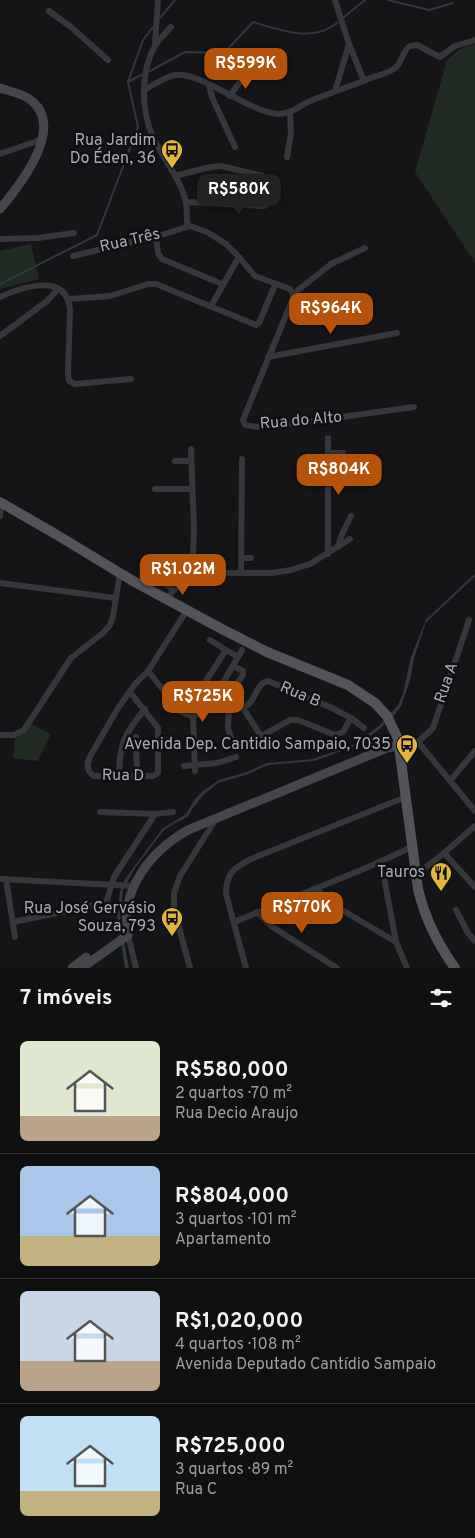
<!DOCTYPE html>
<html lang="pt">
<head>
<meta charset="utf-8">
<style>
	:root { --surface:#101011; --page:#1e1e1f; --text:#f1f3f6; --muted:#9c9d9f; --line:#303031; --accent:#b45309 }
	body { margin:0; font-family:Overpass,sans-serif; background:var(--page); color:var(--text); height:100vh; display:flex; flex-direction:column; font-size:19px; white-space:nowrap }
	* { box-sizing:border-box; margin:0 }
	p { font-size:16px; color:var(--muted) }
	.icon { flex:none; width:28px; height:28px; fill:none; stroke:currentColor; stroke-width:2; stroke-linecap:round; stroke-linejoin:round }
	.map { position:relative; height:968px; overflow:hidden }
	.sheet { display:flex; flex-direction:column; background:var(--surface); flex:1 }
	.sheet>* { flex:none }
	.price { position:absolute; translate:-50% -42px; padding:0 11px; border-radius:10px; background:var(--accent); color:#fff; font-size:16px; line-height:32px; filter:drop-shadow(0 1px 2px #0008) }
	.price::after { content:''; position:absolute; left:50%; top:30px; width:15px; height:11px; margin-left:-8px; background:inherit; clip-path:polygon(0 0,100% 0,50% 100%) }
	.price.current { background:#222; color:#fff }
	ul { padding:0; list-style:none }
	li { display:flex; align-items:center; gap:15px; height:125px; padding:0 20px }
	li+li { border-top:1px solid var(--line) }
	li span { display:grid; place-items:center; flex:none; width:140px; height:100px; border-radius:8px; color:#555 }
	li>.icon { margin-inline-start:auto }
	span .icon { width:60px; height:60px; fill:#fffc; stroke-width:1 }
	li b { font-size:21px }
	h2 { display:flex; justify-content:space-between; align-items:center; height:60px; padding:0 20px; font-size:21px }
	.map>svg:first-child { display:block }
</style>
</head>
<body>
<div class="map">
<svg width="475" height="968" viewBox="0 0 475 968">
	<rect width="100%" height="100%" fill="#151517"/>
	<g fill="#212923">
		<path d="M 475,44 L 475,263 L 415,172 L 447,60 L 460,49 Z"/>
		<path d="M 31,244 L 39,279 L 0,289 L 0,251 Z"/>
		<path d="M 31,724 L 51,734 L 38,761 L 13,758 L 15,737 Z"/>
	</g>
	<path fill="#2f373f" d="M 430,610 L 414,658 L 410,681 L 402,703 L 381,728 L 360,744 L 328,756 L 314,761 L 268,765 L 246,775 L 221,781 L 204,794 L 187,816 L 164,830 L 135,868 L 123,890 L 120,919 L 129,968 L 125,968 L 117,918 L 120,891 L 125,879 L 162,829 L 186,814 L 194,800 L 203,791 L 219,780 L 247,772 L 267,763 L 313,759 L 355,744 L 380,725 L 398,705 L 403,694 L 411,657 Z"/>
	<g fill="none" stroke-linecap="round" stroke-linejoin="round">
		<g stroke="#2f373f" stroke-width="2">
			<path d="M 388,0 L 429,10 L 453,3"/>
			<path d="M 344,17 L 365,0"/>
			<path d="M 159,19 L 175,0"/>
			<path d="M 150,71 L 185,52 L 224,53 L 253,22 C 280,30 313,43 337,23"/>
			<path d="M 128,82 L 141,75"/>
			<path d="M 0,284 L 97,235 L 138,127 L 128,82 L 143,40 L 153,27"/>
			<path d="M 426,621 L 475,575"/>
			<path d="M 392,716 L 398,709 L 401,704"/>
			<path d="M 221,781 L 238,776"/>
			<path d="M 180,820 L 187,816 L 191,809"/>
		</g>
		<g stroke="#36373b" stroke-width="6">
			<path d="M 335,0 L 349,44 L 364,81"/>
			<path d="M 49,11 L 71,27 L 108,60"/>
			<path d="M 171,27 C 166,33 160,38 156,44 C 140,71 141,110 153,137 C 163,159 181,179 186,203 C 187,210 187,218 187,226"/>
			<path d="M 155,44 L 158,0"/>
			<path d="M 209,85 L 212,97 L 235,147"/>
			<path d="M 144,90 C 154,85 164,77 175,75 C 201,71 248,112 278,114 C 291,114 299,106 310,101 C 330,93 351,86 371,78 C 379,75 389,73 395,68 C 403,62 402,51 410,46 L 417,45 L 440,57 L 455,46 L 475,40"/>
			<path d="M 335,91 L 349,44"/>
			<path d="M 230,96 L 246,73"/>
			<path d="M 0,154 L 43,139"/>
			<path d="M 287,157 L 291,133 L 290,112"/>
			<path d="M 175,176 L 206,168 L 221,166 L 263,176"/>
			<path d="M 186,202 L 264,206 L 271,202 L 273,197"/>
			<path d="M 156,236 L 158,253 L 162,259 L 222,284"/>
			<path d="M 0,239 L 38,238 L 74,233"/>
			<path d="M 73,256 L 161,235 L 190,226 L 207,232 L 226,244 L 239,257 L 255,276 L 290,289 L 293,294 L 293,298 L 243,420 L 245,425 L 258,427 L 284,425 L 414,407"/>
			<path d="M 293,294 L 331,264 L 365,248"/>
			<path d="M 0,297 C 22,287 66,272 70,309 L 68,375 L 69,381 L 75,384 L 131,379"/>
			<path d="M 69,299 L 110,296 L 148,284 L 156,284 L 256,325 L 259,323 L 275,285"/>
			<path d="M 211,306 L 239,257"/>
			<path d="M 0,336 L 47,301 L 58,289"/>
			<path d="M 268,357 L 397,333"/>
			<path d="M 191,449 L 194,530 L 192,576"/>
			<path d="M 329,453 L 343,453"/>
			<path d="M 175,461 L 191,461"/>
			<path d="M 155,489 L 192,489"/>
			<path d="M 0,516 L 1,503"/>
			<path d="M 338,547 L 342,534 L 351,516"/>
			<path d="M 328,554 L 328,438"/>
			<path d="M 241,558 L 251,558"/>
			<path d="M 241,573 L 242,459"/>
			<path d="M 159,579 L 170,587 L 172,591"/>
			<path d="M 135,581 L 185,578 L 198,575 L 220,573 L 271,573 L 291,570 L 310,564 L 350,539"/>
			<path d="M 0,583 L 116,598"/>
			<path d="M 166,599 L 185,578"/>
			<path d="M 210,640 L 226,650"/>
			<path d="M 148,671 L 180,711 C 202,725 210,702 220,687 C 228,675 235,662 242,650"/>
			<path d="M 219,689 L 226,694 L 230,694 L 243,675 L 243,671 L 233,666"/>
			<path d="M 130,692 L 158,728 L 158,773 L 153,776 L 94,776 C 85,770 87,761 92,753 L 118,708 L 135,684 L 148,671 L 187,610"/>
			<path d="M 210,705 C 220,707 232,711 243,707 C 256,704 255,683 268,681 L 330,707 L 351,718 L 364,728"/>
			<path d="M 243,708 L 261,736"/>
			<path d="M 229,709 L 228,728 L 231,738 L 235,745 L 242,747 L 290,720 L 298,720 L 335,735 L 343,732 L 351,718"/>
			<path d="M 187,714 L 200,690 L 226,650 L 238,657"/>
			<path d="M 193,715 L 195,771"/>
			<path d="M 0,735 L 14,735 L 24,730 L 71,658 L 103,633 L 110,625 L 113,616 L 120,573"/>
			<path d="M 136,737 L 137,777"/>
			<path d="M 418,742 L 433,728 L 469,620"/>
			<path d="M 397,746 L 406,742 L 418,742 L 475,811"/>
			<path d="M 184,766 L 217,763 L 236,757"/>
			<path d="M 119,777 C 119,745 124,734 145,709"/>
			<path d="M 450,781 L 475,751"/>
			<path d="M 100,812 L 155,814 L 173,812"/>
			<path d="M 444,853 L 475,887"/>
			<path d="M 381,861 L 396,942 L 407,968"/>
			<path d="M 417,874 L 444,853 L 475,826"/>
			<path d="M 0,879 L 134,886"/>
			<path d="M 6,879 L 15,937"/>
			<path d="M 317,888 L 324,898 L 332,904 L 396,942"/>
			<path d="M 456,910 L 468,933 L 475,941"/>
			<path d="M 257,912 L 271,926 L 337,968"/>
			<path d="M 13,922 L 106,903 L 114,877 L 155,814"/>
			<path d="M 234,922 L 366,868 L 412,847"/>
			<path d="M 128,935 L 136,968"/>
			<path d="M 190,968 L 174,909 L 174,893 L 180,876 L 216,819"/>
			<path d="M 246,968 L 226,894 C 226,873 234,868 251,859 L 406,797"/>
		</g>
		<g stroke="#44464b" stroke-width="9">
			<path d="M 0,88 C 11,92 23,93 32,101 C 65,129 20,185 0,209"/>
			<path d="M 72,968 L 86,957"/>
			<path d="M 82,968 L 128,935 C 119,890 151,851 188,830 L 387,748 L 397,746"/>
		</g>
		<path stroke="#53545a" stroke-width="10" d="M 0,502 L 57,535 L 133,581 L 218,627 L 267,652 L 348,685 L 375,703 L 387,716 L 398,739 L 418,889 C 425,919 437,943 455,968"/>
	</g>
	<defs>
		<g id="bus-pin" transform="scale(1.125)"><path d="M0 17L-7.5 6A9.5 9.5 0 1 1 7.5 6Z" fill="#e4b640" stroke="#101012"/><path d="M-5-6H5V4H4V6H2V4H-2V6H-4V4H-5ZM-3.5-4V0h7V-4ZM-3.5 1.2v1.5H-2V1.2ZM2 1.2v1.5H3.5V1.2Z" fill="#111"/></g>
		<g id="restaurant-pin" transform="scale(1.125)"><path d="M0 17L-7.5 6A9.5 9.5 0 1 1 7.5 6Z" fill="#e4b640" stroke="#101012"/><path d="M-5-6h1v4h1v-4h1v4h1v-4h1v5L-1.5 .5V6h-2V.5L-5-1ZM5-6V6H3V1.5H1.5Q1.5-4 5-6Z" fill="#111"/></g>
	</defs>
	<g fill-rule="evenodd">
		<use href="#bus-pin" x="172" y="150"/>
		<use href="#bus-pin" x="407" y="745"/>
		<use href="#restaurant-pin" x="441" y="873"/>
		<use href="#bus-pin" x="172" y="918"/>
	</g>
	<g text-anchor="middle" dominant-baseline="central" stroke-width="5" stroke-linejoin="round" paint-order="stroke">
		<g font-size="16" fill="#a8abb6" stroke="#101012" text-anchor="end">
			<text x="156" y="141">Rua Jardim<tspan x="156" dy="18">Do Éden, 36</tspan></text>
			<text x="391" y="745">Avenida Dep. Cantidio Sampaio, 7035</text>
			<text x="425" y="873">Tauros</text>
			<text x="156" y="909">Rua José Gervásio<tspan x="156" dy="18">Souza, 793</tspan></text>
		</g>
		<g font-size="16" fill="#a8abb6" stroke="#101012">
			<text transform="translate(130 241) rotate(-13)">Rua Três</text>
			<text transform="translate(301 421) rotate(-5)">Rua do Alto</text>
			<text transform="translate(447 683) rotate(-71)">Rua A</text>
			<text transform="translate(300 695) rotate(23)">Rua B</text>
			<text transform="translate(123 776) rotate(1)">Rua D</text>
		</g>
	</g>
</svg>
<b class="price" style="left:246px;top:90px">R$599K</b>
<b class="price current" style="left:239px;top:216px">R$580K</b>
<b class="price" style="left:331px;top:335px">R$964K</b>
<b class="price" style="left:339px;top:496px">R$804K</b>
<b class="price" style="left:183px;top:596px">R$1.02M</b>
<b class="price" style="left:203px;top:723px">R$725K</b>
<b class="price" style="left:302px;top:934px">R$770K</b>
</div>
<section class="sheet">
<h2>7 imóveis<svg class="icon" aria-label="filters" viewBox="0 0 24 24"><path d="M4 7h16M4 17h16"/><circle cx="9" cy="7" r="2"/><circle cx="15" cy="17" r="2"/></svg></h2>
<ul>
<li><span style="background:linear-gradient(#dfe7d0 75%,#b9a48a 0)"><svg class="icon" aria-label="home" viewBox="0 0 24 24"><path d="M3 11l9-7 9 7M6 9v11h12V9"/></svg></span><div><b>R$580,000</b><p>2 quartos · 70 m²</p><p>Rua Decio Araujo</p></div></li>
<li><span style="background:linear-gradient(#a9c7e8 70%,#c2b280 0)"><svg class="icon" aria-label="home" viewBox="0 0 24 24"><path d="M3 11l9-7 9 7M6 9v11h12V9"/></svg></span><div><b>R$804,000</b><p>3 quartos · 101 m²</p><p>Apartamento</p></div></li>
<li><span style="background:linear-gradient(#c9d6e8 70%,#b9a48a 0)"><svg class="icon" aria-label="home" viewBox="0 0 24 24"><path d="M3 11l9-7 9 7M6 9v11h12V9"/></svg></span><div><b>R$1,020,000</b><p>4 quartos · 108 m²</p><p>Avenida Deputado Cantídio Sampaio</p></div></li>
<li><span style="background:linear-gradient(#bfe0f5 75%,#c2b280 0)"><svg class="icon" aria-label="home" viewBox="0 0 24 24"><path d="M3 11l9-7 9 7M6 9v11h12V9"/></svg></span><div><b>R$725,000</b><p>3 quartos · 89 m²</p><p>Rua C</p></div></li>
</ul>
</section>
</body>
</html>
